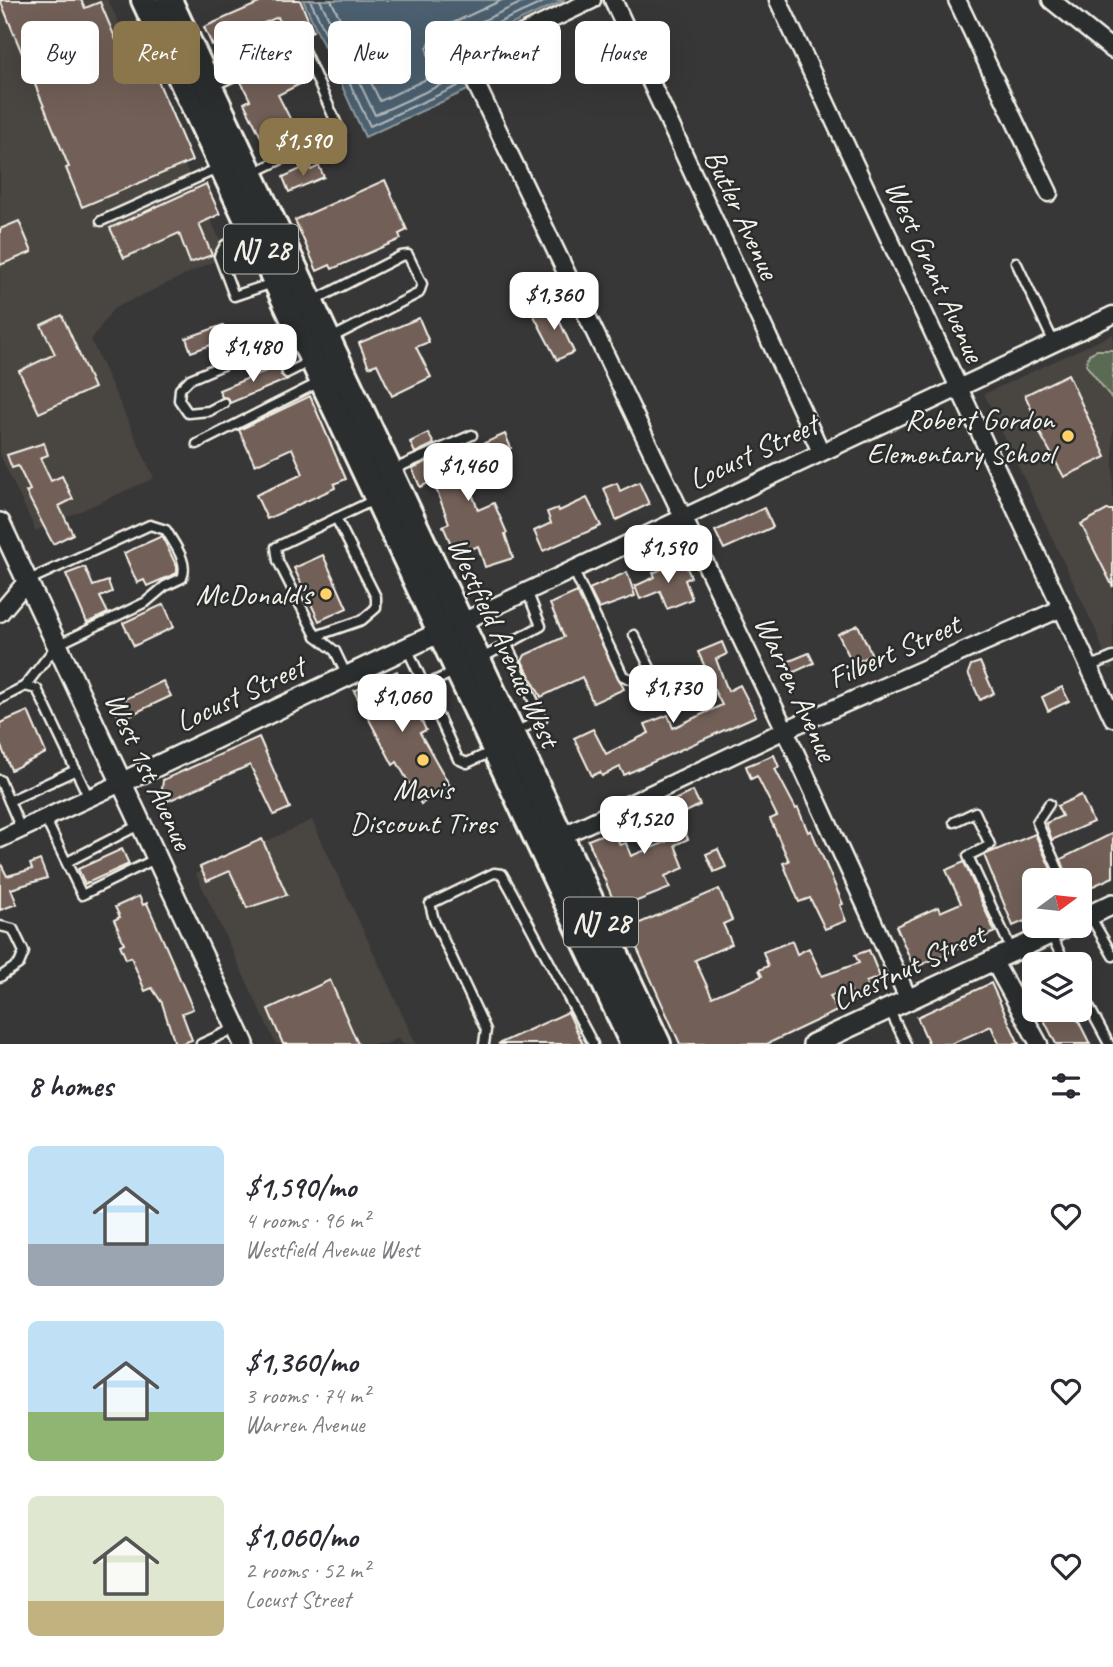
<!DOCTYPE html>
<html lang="en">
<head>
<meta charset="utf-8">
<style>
	:root { --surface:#fff; --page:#f7f7f7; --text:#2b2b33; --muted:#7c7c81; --accent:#8a764a }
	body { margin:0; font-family:Caveat,sans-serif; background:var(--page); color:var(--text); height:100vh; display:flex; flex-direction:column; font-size:26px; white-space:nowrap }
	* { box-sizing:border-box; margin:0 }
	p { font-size:23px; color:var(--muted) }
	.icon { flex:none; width:38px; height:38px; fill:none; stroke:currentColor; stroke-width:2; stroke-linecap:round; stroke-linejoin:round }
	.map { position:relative; height:1044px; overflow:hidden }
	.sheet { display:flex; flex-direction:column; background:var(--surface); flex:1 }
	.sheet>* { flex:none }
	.guide { position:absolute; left:21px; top:21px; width:700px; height:63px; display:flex; gap:14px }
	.needle { width:46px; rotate:75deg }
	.buttons { position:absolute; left:1022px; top:868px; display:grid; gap:14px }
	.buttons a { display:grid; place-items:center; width:70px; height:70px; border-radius:10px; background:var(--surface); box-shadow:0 7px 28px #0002; font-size:35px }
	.price { position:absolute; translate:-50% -60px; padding:0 16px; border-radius:14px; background:#fff; color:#222; font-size:23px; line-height:46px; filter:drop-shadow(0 2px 4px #0008) }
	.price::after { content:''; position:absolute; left:50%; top:42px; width:21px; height:16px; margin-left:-10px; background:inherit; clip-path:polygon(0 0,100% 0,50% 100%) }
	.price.selected { background:var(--accent); color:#fff }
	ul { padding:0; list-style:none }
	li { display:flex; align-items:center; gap:21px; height:175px; padding:0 28px }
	li span { display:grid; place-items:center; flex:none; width:196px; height:140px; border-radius:10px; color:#555 }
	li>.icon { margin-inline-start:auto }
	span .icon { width:84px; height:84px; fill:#fffc; stroke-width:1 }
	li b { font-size:30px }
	h2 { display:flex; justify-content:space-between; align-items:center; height:84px; padding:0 28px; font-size:30px }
	.chip { padding:0 24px; border-radius:10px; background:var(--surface); box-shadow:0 7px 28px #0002; font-size:24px; line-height:63px }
	.chip.selected { background:var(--accent); color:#fff }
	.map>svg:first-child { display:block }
</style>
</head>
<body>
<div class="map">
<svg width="1113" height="1044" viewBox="0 0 1113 1044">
	<rect width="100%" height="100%" fill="#383737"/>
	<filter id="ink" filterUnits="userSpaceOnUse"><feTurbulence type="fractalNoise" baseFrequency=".0143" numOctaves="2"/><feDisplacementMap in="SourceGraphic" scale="14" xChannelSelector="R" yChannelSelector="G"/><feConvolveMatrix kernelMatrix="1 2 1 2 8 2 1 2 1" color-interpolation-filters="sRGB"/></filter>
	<g filter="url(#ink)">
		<g fill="#494441">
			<path d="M 0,0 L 108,0 L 227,255 L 113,309 L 91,340 L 154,478 L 36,531 L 0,455 Z"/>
			<path d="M 1113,334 L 1113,668 L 1109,670 L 1097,633 L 984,394 Z"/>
			<path d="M 312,820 L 416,1044 L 402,1044 L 399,1038 L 386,1044 L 276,1044 L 196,874 Z"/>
		</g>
		<path fill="#5a6a53" stroke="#a7ae9e" stroke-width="2" d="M 1097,350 L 1113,350 L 1113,400 L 1086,365 L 1089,354 Z"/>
		<path fill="#4c616f" stroke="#8f9b9f" stroke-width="2" d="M 303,0 L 565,0 L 453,51 L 470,89 L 365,137 Z"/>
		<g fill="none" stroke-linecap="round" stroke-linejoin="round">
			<g stroke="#b1b7b8" stroke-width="2">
				<path d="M 310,0 L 370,126 L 458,86 L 446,54 L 450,45 L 548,0"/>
				<path d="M 320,0 L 375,115 L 447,82 L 437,54 L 444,39 L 527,0"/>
				<path d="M 331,0 L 380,101 L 433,76 L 427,49 L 432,37 L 440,29 L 502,0"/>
			</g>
		</g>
		<g fill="#726159" stroke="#f4f1e8" stroke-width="2">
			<path d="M 0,0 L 81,0 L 85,8 L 100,2 L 116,40 L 137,31 L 192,161 L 82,207 L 66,168 L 69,167 Z"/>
			<path d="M 266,0 L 300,0 L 313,31 L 289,42 L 278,17 L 212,45 L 204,27 Z"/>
			<path d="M 298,53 L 310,79 L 278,95 L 302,142 L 271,157 L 244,103 L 250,100 L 240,80 Z"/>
			<path d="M 309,165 L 311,170 L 319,166 L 324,177 L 289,192 L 283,177 Z"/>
			<path d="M 385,180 L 407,230 L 399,234 L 401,239 L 332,269 L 330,265 L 317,271 L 295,220 Z"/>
			<path d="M 206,184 L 220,214 L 199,224 L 212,255 L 190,263 L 179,233 L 124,258 L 110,228 Z"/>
			<path d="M 19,221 L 32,252 L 0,265 L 0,229 Z"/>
			<path d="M 552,305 L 574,352 L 557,360 L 533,314 Z"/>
			<path d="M 62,315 L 94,388 L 39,413 L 19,371 L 55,354 L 41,325 Z"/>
			<path d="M 419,318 L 429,342 L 416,347 L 431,377 L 392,396 L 377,364 L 369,367 L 359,343 Z"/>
			<path d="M 223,325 L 228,339 L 191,352 L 186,338 Z"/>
			<path d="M 283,364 L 281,375 L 288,379 L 230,403 L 228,398 L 222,397 L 219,390 Z"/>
			<path d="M 1068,374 L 1106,457 L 1064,477 L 1030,415 L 1033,413 L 1025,395 Z"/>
			<path d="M 310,396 L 346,479 L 334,484 L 335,488 L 267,519 L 256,495 L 303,474 L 292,448 L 255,465 L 239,430 Z"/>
			<path d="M 428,433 L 434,444 L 415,453 L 410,442 Z"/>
			<path d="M 505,434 L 511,448 L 463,468 L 478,510 L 494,503 L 507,533 L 505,534 L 513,558 L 485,567 L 478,546 L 456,556 L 443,526 L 449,523 L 433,481 L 420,487 L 412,468 L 455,450 L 457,455 Z"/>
			<path d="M 44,443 L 48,455 L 40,458 L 51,481 L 62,476 L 73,499 L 59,506 L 73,534 L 53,544 L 26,492 L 30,490 L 18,466 L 12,468 L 7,455 Z"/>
			<path d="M 639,482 L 649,504 L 616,520 L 604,488 L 617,483 L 620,491 Z"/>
			<path d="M 587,498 L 601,526 L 543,551 L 534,531 L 551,523 L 547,512 L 558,508 L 559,511 Z"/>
			<path d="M 764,508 L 773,527 L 724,549 L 715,531 Z"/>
			<path d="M 1107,510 L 1113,510 L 1113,587 L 1081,524 Z"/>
			<path d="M 162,536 L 177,567 L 177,573 L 147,586 L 144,580 L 137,583 L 124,553 Z"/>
			<path d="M 323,555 L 347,608 L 319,621 L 294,568 Z"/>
			<path d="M 683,559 L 691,577 L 685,580 L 692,599 L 667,609 L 660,591 L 640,599 L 635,586 L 655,577 L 653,573 Z"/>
			<path d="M 85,567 L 93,586 L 108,581 L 112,592 L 100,597 L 108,613 L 87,623 L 66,574 Z"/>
			<path d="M 627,572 L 635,596 L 599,609 L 589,589 Z"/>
			<path d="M 577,592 L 624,689 L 593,703 L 582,677 L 541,697 L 522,661 L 525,655 L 564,637 L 550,604 Z"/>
			<path d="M 164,604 L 174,627 L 134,646 L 123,623 Z"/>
			<path d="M 858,625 L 872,655 L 853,664 L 838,634 Z"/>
			<path d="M 722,642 L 727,654 L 716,659 L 728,691 L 740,685 L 756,716 L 624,775 L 620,767 L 602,776 L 600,772 L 592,776 L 574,738 L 593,729 L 606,754 L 649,733 L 645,724 L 668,715 L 673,728 L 722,705 L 711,684 L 688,692 L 683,677 L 706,669 L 698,652 Z"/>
			<path d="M 809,653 L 814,663 L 792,673 L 787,662 Z"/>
			<path d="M 980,662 L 994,693 L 980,700 L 968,673 L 971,665 Z"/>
			<path d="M 397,671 L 426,730 L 420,733 L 450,786 L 421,804 L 397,762 L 393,765 L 354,691 Z"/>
			<path d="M 163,681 L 171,696 L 120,720 L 113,705 Z"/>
			<path d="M 1062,687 L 1069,701 L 1048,711 L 1042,697 Z"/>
			<path d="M 28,711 L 46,753 L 11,770 L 0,744 L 0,723 Z"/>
			<path d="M 259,737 L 290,808 L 274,815 L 250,765 L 168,801 L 162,789 L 163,780 Z"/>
			<path d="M 774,755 L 779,767 L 775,769 L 796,809 L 798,808 L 808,832 L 811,830 L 843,904 L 840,905 L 846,921 L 825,929 L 810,898 L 799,902 L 783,863 L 789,861 L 770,819 L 777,816 L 757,776 L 751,779 L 746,766 Z"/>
			<path d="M 693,791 L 700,805 L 678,816 L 688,839 L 675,845 L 684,868 L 665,876 L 670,888 L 617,909 L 588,840 L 613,830 L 620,845 L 626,843 L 631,856 L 666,842 L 651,811 Z"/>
			<path d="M 1081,795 L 1093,822 L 1052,840 L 1046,823 L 1062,816 L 1057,806 Z"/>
			<path d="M 1113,833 L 1113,877 L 1080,892 L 1080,880 L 1069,880 L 1061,859 Z"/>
			<path d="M 1035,834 L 1056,880 L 1034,880 L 1034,917 L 1013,926 L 984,855 Z"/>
			<path d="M 262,839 L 287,895 L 247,908 L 230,871 L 207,881 L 200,867 Z"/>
			<path d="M 122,849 L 129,864 L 85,884 L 78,869 Z"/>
			<path d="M 718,849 L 726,867 L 714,872 L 706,854 Z"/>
			<path d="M 40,860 L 47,878 L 11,889 L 17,904 L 0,910 L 0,862 L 7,876 L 32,869 L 30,864 Z"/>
			<path d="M 964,862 L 995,932 L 914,968 L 896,926 L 938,907 L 940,912 L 961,903 L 946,870 Z"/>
			<path d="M 719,889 L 732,920 L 723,924 L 732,944 L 695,960 L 712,997 L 762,976 L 759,970 L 768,966 L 763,952 L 792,941 L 797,954 L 809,948 L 822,976 L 859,963 L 855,955 L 869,950 L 880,977 L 866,982 L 870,995 L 855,1001 L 850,989 L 830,996 L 837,1011 L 767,1044 L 680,1044 L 628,928 Z"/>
			<path d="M 139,896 L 143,905 L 147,903 L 193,1009 L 182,1013 L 192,1040 L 180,1044 L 175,1044 L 162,1003 L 152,988 L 145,991 L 131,957 L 126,959 L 120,945 L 124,943 L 114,920 L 120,917 L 115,907 Z"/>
			<path d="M 330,980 L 358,1044 L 283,1044 L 268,1009 Z"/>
			<path d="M 991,983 L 1019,1044 L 999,1044 L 991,1026 L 951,1044 L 929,1044 L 917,1017 Z"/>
			<path d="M 1039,1010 L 1073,1010 L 1090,1044 L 1056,1044 Z"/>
			<path d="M 568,1012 L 583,1044 L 498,1044 Z"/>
		</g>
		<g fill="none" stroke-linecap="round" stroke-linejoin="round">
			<g stroke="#f4f1e8" stroke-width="13">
				<g id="service">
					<path d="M 211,87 L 301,44 L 340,131 L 253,173"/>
					<path d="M 101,221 L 219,168"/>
					<path d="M 250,232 L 225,245 L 219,256 L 234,296 L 273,283"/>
					<path d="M 1016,262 L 1054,343"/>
					<path d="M 317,304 L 321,297 L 401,256 L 408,255 L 422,284 L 419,293 L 331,338"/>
					<path d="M 287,373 L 309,362"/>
					<path d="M 224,403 L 209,411 L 188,413 L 179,400 L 180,389 L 190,379 L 298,333"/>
					<path d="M 197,444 L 320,382"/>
					<path d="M 392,470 L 472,435"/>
					<path d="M 573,569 L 623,676 L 638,682 L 645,680 L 651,670 L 634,635"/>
					<path d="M 316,636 L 362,620 L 376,608 L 376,597 L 336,518"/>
					<path d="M 507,645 L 542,719 L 515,732"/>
					<path d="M 407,648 L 458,759 L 467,763 L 493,751"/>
					<path d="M 482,658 L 541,626 L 527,591"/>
					<path d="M 1089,667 L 1113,657"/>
					<path d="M 347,676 L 335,651 L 316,636 L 278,561 L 276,547 L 374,500"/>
					<path d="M 25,686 L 57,645 L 146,602 L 165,586 L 182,578 C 189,562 174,544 166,530 L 150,525 L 27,581"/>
					<path d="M 424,686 L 456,671"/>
					<path d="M 0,699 L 25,686 L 37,689 L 89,798"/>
					<path d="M 0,780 L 21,829"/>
					<path d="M 9,801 L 76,770"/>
					<path d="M 1049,804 L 1037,822 L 1063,880"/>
					<path d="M 45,818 L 82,895 L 157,858"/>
					<path d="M 954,822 L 975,812 L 990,845 L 968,856 L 1012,951"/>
					<path d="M 67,862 L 141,824"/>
					<path d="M 1090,916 L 1113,956"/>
					<path d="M 0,926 L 13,929 L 24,952 L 19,964 L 0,977"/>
					<path d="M 1050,934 L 1066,964"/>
					<path d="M 1080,990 L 1109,1044"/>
					<path d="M 889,1009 L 906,1044"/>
					<path d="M 201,1044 L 236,1028"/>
					<path d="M 484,1044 L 486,1030 L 434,920 L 430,904 L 494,873 L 502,874 L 511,890 L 593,1044"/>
				</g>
			</g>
			<g stroke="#f4f1e8" stroke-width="21">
				<g id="minor">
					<path d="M 592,0 L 465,61 L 785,730 L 909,1000"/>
					<path d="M 613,0 L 821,452"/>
					<path d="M 778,0 L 1113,718"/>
					<path d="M 957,0 L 1049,193"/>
					<path d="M 1051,0 L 1113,50"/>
					<path d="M 0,613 L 27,581"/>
					<path d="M 460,623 L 1113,315"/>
					<path d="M 560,837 L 785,730 L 1062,608"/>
					<path d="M 0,839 L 121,783"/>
					<path d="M 993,960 L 1039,1044"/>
				</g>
			</g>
			<g stroke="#f4f1e8" stroke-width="24">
				<g id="tertiary">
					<path d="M 0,523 L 244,1044"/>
					<path d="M 121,783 L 453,626"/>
					<path d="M 1080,920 L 1113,904"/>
					<path d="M 813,1044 L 1067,926"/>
				</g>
			</g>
			<g stroke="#f4f1e8" stroke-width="30">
				<g id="primary">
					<path d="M 144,0 L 633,1044"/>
					<path d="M 169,0 L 658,1044"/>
				</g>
			</g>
			<use href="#service" stroke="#2a2d2e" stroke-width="8"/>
			<use href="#minor" stroke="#2a2d2e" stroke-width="16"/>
			<use href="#tertiary" stroke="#2a2d2e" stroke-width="19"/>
			<use href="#primary" stroke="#2a2d2e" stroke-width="24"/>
		</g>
	</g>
	<g fill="#ffd166" stroke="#2a2d2e" stroke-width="2.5">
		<circle cx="1068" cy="436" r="7"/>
		<circle cx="326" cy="594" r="7"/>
		<circle cx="423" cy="760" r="7"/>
	</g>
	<g text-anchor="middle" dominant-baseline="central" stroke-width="5" stroke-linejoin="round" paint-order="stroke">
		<g fill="#2a2d2e" stroke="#b7b6b0" stroke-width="2">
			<rect x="224" y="224.5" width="74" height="49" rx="5"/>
			<rect x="564" y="897.5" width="74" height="49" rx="5"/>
		</g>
		<g font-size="28" font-weight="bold" fill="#f4f1e8">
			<text x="261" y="249">NJ 28</text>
			<text x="601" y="922">NJ 28</text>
		</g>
		<g font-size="30" fill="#f4f1e8" stroke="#2a2d2e">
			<text transform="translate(742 214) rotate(65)">Butler Avenue</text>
			<text transform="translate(935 271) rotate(65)">West Grant Avenue</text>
			<text transform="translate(753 452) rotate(-25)">Locust Street</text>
			<text transform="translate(504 642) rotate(65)">Westfield Avenue West</text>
			<text transform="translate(894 651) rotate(-24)">Filbert Street</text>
			<text transform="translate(796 688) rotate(65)">Warren Avenue</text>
			<text transform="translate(240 694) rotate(-25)">Locust Street</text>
			<text transform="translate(149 771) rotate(65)">West 1st Avenue</text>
			<text transform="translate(908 967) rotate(-25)">Chestnut Street</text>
		</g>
		<g font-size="30" fill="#f4f1e8" stroke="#2a2d2e" text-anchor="end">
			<text x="1054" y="419">Robert Gordon<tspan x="1054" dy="34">Elementary School</tspan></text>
			<text x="312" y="594">McDonald's</text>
			<text x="423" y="789" text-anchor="middle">Mavis<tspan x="423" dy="34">Discount Tires</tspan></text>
		</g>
	</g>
</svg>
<div class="buttons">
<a><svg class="needle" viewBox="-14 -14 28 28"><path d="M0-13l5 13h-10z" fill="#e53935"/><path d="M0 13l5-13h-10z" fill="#7c7c81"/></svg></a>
<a><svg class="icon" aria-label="layers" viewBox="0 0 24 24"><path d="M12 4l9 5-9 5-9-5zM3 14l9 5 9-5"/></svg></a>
</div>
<b class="price selected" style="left:303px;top:178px">$1,590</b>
<b class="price" style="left:554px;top:332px">$1,360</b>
<b class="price" style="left:253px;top:384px">$1,480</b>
<b class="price" style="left:468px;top:503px">$1,460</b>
<b class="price" style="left:668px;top:585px">$1,590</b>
<b class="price" style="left:673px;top:725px">$1,730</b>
<b class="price" style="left:402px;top:734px">$1,060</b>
<b class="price" style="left:644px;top:856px">$1,520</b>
<div class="guide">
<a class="chip">Buy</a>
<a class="chip selected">Rent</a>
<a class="chip">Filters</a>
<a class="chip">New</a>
<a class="chip">Apartment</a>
<a class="chip">House</a>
</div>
</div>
<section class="sheet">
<h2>8 homes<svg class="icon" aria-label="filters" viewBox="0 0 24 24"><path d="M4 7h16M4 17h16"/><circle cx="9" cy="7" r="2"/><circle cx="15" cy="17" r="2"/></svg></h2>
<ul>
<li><span style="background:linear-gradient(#bfe0f5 70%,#9aa5b1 0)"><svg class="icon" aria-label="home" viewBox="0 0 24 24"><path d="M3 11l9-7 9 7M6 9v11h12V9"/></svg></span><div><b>$1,590/mo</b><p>4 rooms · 96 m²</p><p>Westfield Avenue West</p></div><svg class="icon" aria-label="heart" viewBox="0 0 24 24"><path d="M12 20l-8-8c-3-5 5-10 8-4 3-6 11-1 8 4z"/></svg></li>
<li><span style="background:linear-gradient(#bfe0f5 65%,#8fb573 0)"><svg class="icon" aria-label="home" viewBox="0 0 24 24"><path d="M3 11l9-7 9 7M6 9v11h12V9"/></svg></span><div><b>$1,360/mo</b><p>3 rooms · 74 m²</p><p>Warren Avenue</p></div><svg class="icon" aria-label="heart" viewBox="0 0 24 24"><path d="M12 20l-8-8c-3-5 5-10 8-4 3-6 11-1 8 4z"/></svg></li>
<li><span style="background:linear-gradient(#dfe7d0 75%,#c2b280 0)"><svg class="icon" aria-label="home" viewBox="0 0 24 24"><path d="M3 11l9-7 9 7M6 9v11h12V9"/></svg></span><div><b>$1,060/mo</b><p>2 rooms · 52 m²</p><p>Locust Street</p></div><svg class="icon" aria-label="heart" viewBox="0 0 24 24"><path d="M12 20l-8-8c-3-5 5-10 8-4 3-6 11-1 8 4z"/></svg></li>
</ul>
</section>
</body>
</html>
